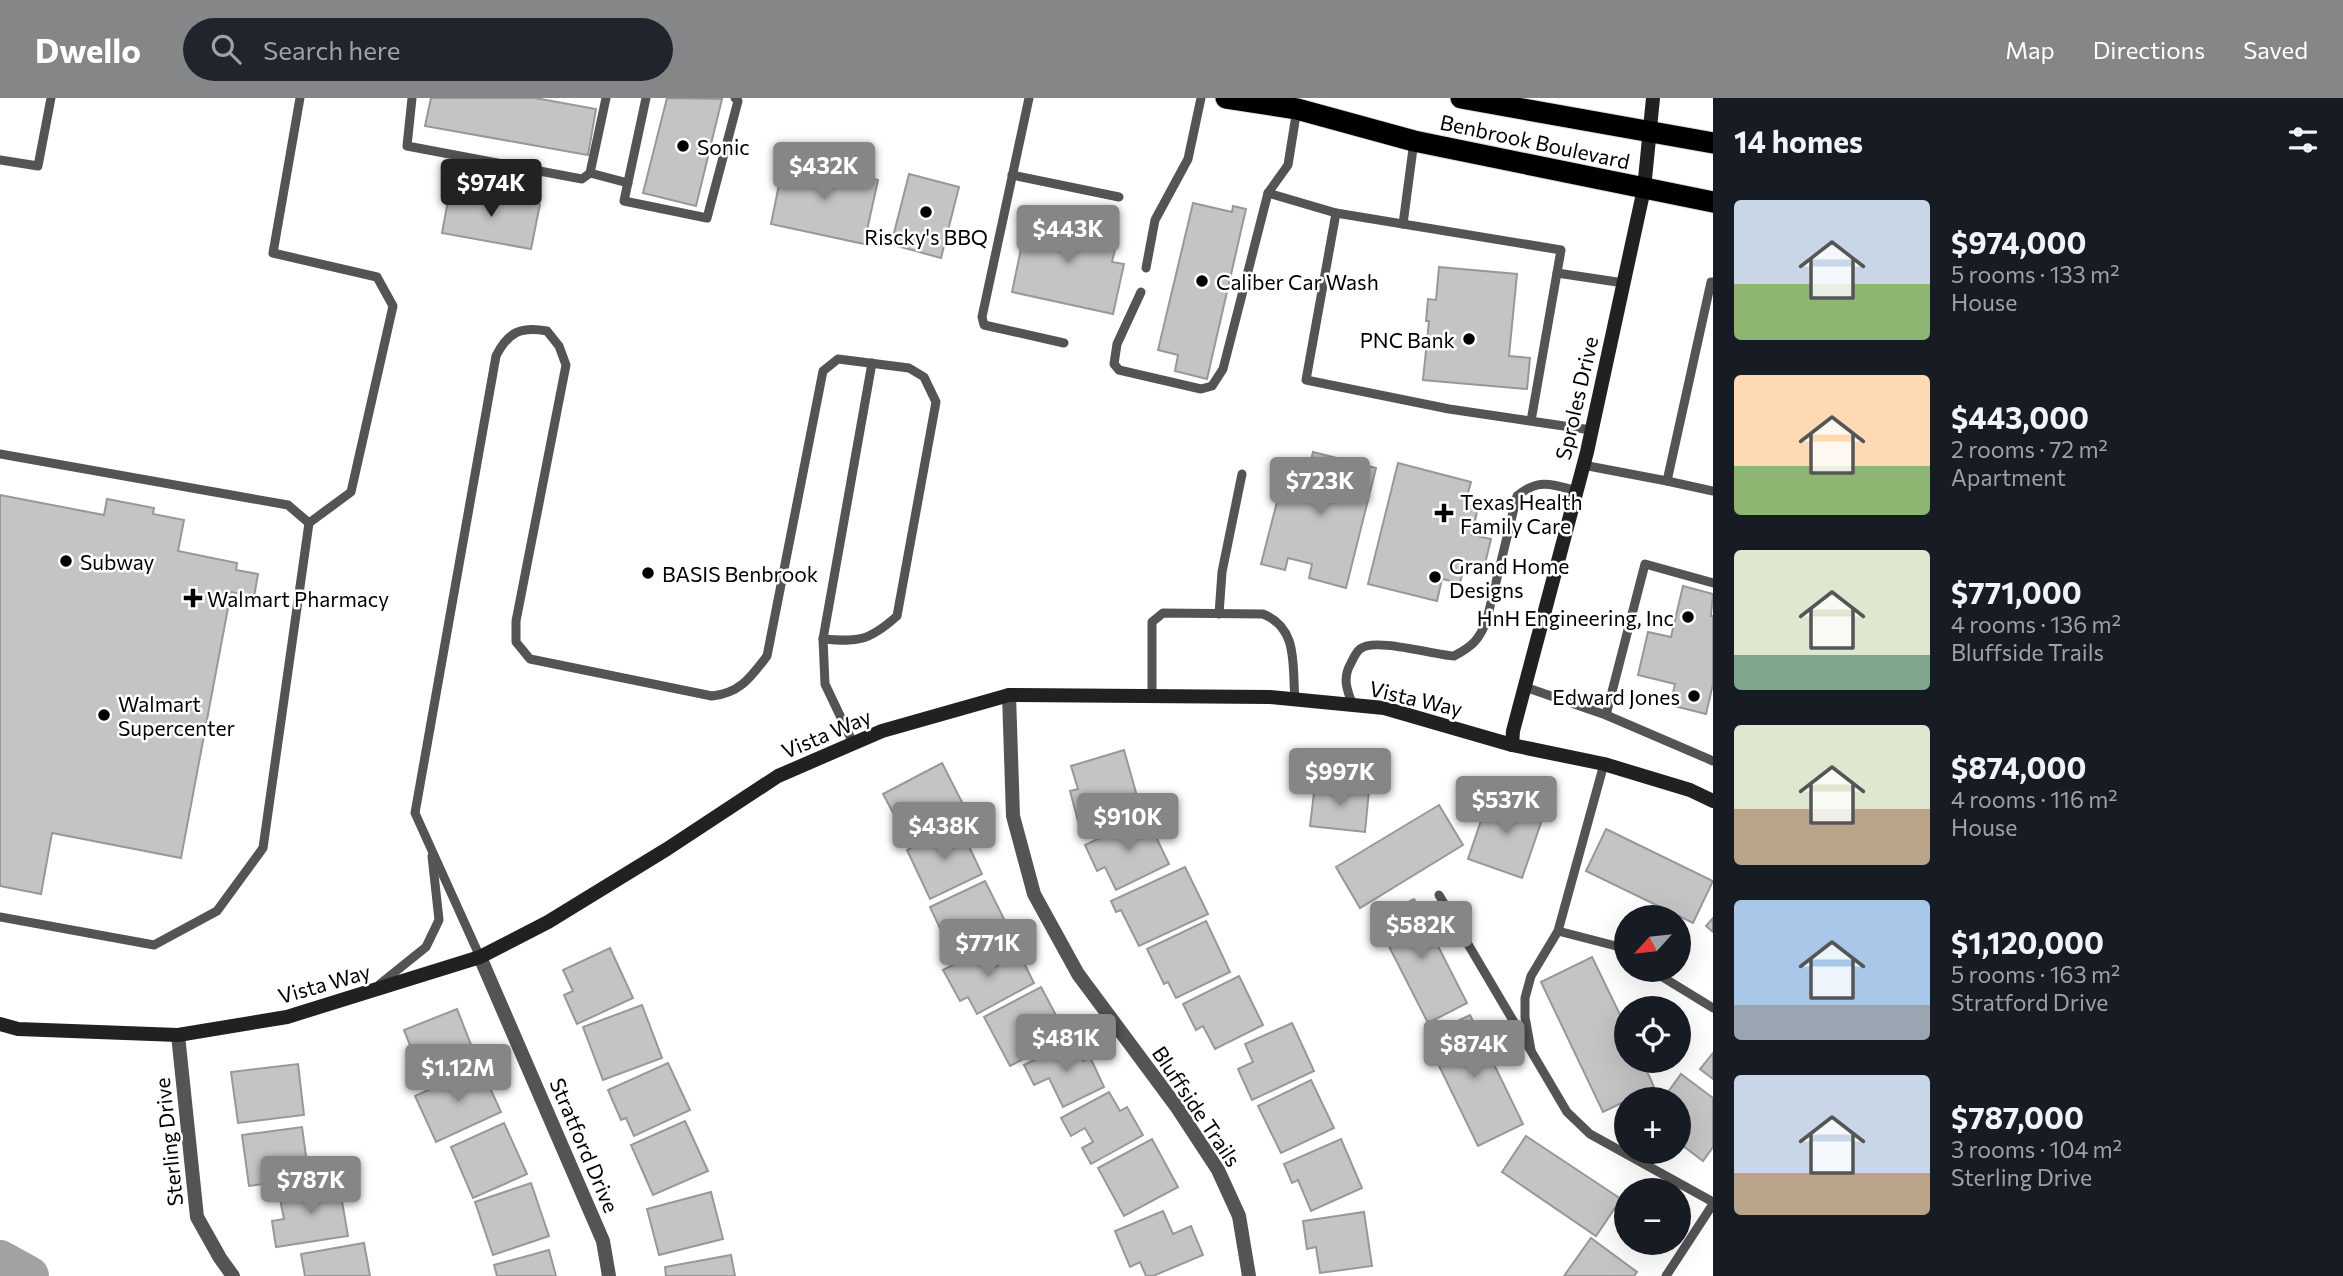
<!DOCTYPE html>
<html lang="en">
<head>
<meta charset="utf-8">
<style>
	:root { --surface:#171b24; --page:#20242c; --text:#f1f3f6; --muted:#9ea1a6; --accent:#858687 }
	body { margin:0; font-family:Commissioner,sans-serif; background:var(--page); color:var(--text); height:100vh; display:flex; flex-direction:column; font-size:26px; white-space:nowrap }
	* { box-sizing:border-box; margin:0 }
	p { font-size:23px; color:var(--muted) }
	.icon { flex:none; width:38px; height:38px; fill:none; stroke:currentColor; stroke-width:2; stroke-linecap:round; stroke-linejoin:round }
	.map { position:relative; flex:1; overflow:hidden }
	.sheet { display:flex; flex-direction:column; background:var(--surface); width:630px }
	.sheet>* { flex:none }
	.needle { width:46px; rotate:243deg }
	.buttons { position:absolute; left:1614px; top:807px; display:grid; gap:14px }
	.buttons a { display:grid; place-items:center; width:77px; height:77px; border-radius:50%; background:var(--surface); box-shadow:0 7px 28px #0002; font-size:35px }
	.price { position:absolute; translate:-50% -60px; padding:0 16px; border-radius:7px; background:var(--accent); color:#fff; font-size:23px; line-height:46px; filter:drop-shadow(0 2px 4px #0008) }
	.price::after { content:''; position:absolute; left:50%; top:42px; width:21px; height:16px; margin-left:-10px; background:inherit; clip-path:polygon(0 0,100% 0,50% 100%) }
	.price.current { background:#222; color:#fff }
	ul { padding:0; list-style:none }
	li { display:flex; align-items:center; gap:21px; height:175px; padding:0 21px }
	li span { display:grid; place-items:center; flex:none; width:196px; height:140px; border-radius:7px; color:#555 }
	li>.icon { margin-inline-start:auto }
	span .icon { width:84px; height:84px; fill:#fffc; stroke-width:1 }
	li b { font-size:30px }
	h2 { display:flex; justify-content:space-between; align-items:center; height:84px; padding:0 21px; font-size:30px }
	header { display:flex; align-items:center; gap:42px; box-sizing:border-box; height:98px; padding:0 35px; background:var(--accent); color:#fff }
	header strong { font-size:33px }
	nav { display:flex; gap:38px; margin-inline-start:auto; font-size:24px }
	.search { width:490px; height:63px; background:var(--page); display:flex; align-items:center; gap:18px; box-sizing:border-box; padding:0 24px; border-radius:38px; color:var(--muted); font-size:26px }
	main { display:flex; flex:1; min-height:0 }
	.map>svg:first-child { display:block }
</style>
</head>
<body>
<header>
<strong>Dwello</strong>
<div class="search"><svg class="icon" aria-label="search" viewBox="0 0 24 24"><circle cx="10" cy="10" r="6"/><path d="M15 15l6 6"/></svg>Search here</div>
<nav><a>Map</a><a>Directions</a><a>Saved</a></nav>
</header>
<main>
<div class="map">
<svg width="1713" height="1178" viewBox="0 0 1713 1178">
	<rect width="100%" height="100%" fill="#fff"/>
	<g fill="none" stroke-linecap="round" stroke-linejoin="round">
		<path stroke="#a2a2a2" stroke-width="40" d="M 0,1162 L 29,1178"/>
	</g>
	<g fill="#c4c4c4" stroke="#989898" stroke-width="2">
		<path d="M 431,0 L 535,0 L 596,11 L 588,57 L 425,28 Z"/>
		<path d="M 667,0 L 722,1 L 696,108 L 643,95 Z"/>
		<path d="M 784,62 L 878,82 L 864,146 L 771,126 Z"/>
		<path d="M 909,76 L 959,89 L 941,160 L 897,148 L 893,139 Z"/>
		<path d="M 450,92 L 540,106 L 531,151 L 442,135 Z"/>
		<path d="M 1193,105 L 1232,114 L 1233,108 L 1246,111 L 1207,281 L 1175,273 L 1178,257 L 1158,252 Z"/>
		<path d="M 1028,117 L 1118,138 L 1112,164 L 1124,166 L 1113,216 L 1012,194 Z"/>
		<path d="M 1439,169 L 1517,176 L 1509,258 L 1530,260 L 1527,291 L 1423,282 L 1429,223 L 1426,223 L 1428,201 L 1436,202 Z"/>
		<path d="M 1313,354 L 1376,370 L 1346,490 L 1309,480 L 1312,466 L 1288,460 L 1285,472 L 1261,466 L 1287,365 L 1309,371 Z"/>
		<path d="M 1398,365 L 1471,384 L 1465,406 L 1478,409 L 1472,437 L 1491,441 L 1484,470 L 1465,465 L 1460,485 L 1442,481 L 1437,503 L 1368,486 Z"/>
		<path d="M 0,397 L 104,417 L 107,401 L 154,410 L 153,416 L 184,422 L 178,453 L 237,465 L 236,472 L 258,476 L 254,499 L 231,494 L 181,760 L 52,735 L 41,796 L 0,788 Z"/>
		<path d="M 1683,488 L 1713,496 L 1711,518 L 1713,518 L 1713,586 L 1706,616 L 1670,607 L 1675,586 L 1638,577 L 1648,534 L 1671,539 Z"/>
		<path d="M 1124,652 L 1139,705 L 1078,723 L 1070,693 L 1078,691 L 1071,668 Z"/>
		<path d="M 942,665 L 966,712 L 908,743 L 883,696 Z"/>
		<path d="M 1315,686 L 1369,692 L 1365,734 L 1310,728 Z"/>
		<path d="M 1490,696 L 1544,716 L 1522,780 L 1468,761 Z"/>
		<path d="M 1439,707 L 1463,747 L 1360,810 L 1336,769 Z"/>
		<path d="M 1146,718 L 1169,766 L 1116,792 L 1105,769 L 1097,773 L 1085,747 Z"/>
		<path d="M 959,727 L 982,776 L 930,801 L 907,752 Z"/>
		<path d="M 1606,731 L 1713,783 L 1693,825 L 1586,773 Z"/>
		<path d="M 1185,769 L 1208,816 L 1139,848 L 1121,812 L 1116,814 L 1111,803 Z"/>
		<path d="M 985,783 L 1009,831 L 953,858 L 930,809 Z"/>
		<path d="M 1414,801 L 1467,905 L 1428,925 L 1375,821 Z"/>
		<path d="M 1713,820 L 1713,834 L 1706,828 Z"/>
		<path d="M 1206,823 L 1230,874 L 1176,900 L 1168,884 L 1164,886 L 1147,851 Z"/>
		<path d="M 610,850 L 633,900 L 577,926 L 564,897 L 573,893 L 563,872 Z"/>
		<path d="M 985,850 L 995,869 L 1019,855 L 1034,885 L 977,916 L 968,899 L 960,903 L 943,872 Z"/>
		<path d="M 1592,859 L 1626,929 L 1626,962 L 1642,962 L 1654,989 L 1626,1001 L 1626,1003 L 1603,1014 L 1541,884 Z"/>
		<path d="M 1239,878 L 1263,927 L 1215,951 L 1203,928 L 1196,932 L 1183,906 Z"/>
		<path d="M 1041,889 L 1058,921 L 1048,926 L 1057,943 L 1010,968 L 984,919 Z"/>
		<path d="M 642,907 L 662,960 L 603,982 L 583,929 Z"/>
		<path d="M 457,911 L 477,962 L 424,983 L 404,932 Z"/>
		<path d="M 1470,917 L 1523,1026 L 1478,1048 L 1425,939 Z"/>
		<path d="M 1292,925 L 1314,973 L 1252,1002 L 1238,971 L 1253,964 L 1245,946 Z"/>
		<path d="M 1073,943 L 1083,963 L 1090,959 L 1104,989 L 1063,1009 L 1049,980 L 1034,987 L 1024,967 Z"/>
		<path d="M 1713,955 L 1713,981 L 1700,971 Z"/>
		<path d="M 668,965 L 690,1012 L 634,1038 L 626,1020 L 621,1022 L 608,992 Z"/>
		<path d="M 298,966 L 304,1017 L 238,1025 L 231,974 Z"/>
		<path d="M 480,968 L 501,1014 L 436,1044 L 415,998 Z"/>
		<path d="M 1681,976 L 1713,1000 L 1713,1049 L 1703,1063 L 1678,1044 L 1678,1001 L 1663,1001 Z"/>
		<path d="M 1311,982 L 1334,1030 L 1281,1055 L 1258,1008 Z"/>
		<path d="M 1109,994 L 1120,1013 L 1127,1009 L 1143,1037 L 1091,1066 L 1082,1050 L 1093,1044 L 1085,1030 L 1071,1038 L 1061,1020 Z"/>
		<path d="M 685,1023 L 708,1073 L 653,1097 L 631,1047 Z"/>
		<path d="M 504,1025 L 527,1076 L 473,1100 L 451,1049 Z"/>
		<path d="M 302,1029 L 309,1080 L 249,1088 L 242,1037 Z"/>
		<path d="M 1526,1038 L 1621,1101 L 1596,1138 L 1502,1074 Z"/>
		<path d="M 1152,1041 L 1178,1089 L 1124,1118 L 1098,1070 Z"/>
		<path d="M 1341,1041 L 1362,1090 L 1311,1113 L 1298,1082 L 1292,1085 L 1284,1066 Z"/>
		<path d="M 531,1085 L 549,1138 L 493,1157 L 475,1104 Z"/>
		<path d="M 339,1086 L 348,1138 L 276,1149 L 272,1123 L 284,1121 L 279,1096 Z"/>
		<path d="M 711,1094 L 723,1141 L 659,1157 L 647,1111 Z"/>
		<path d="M 1163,1113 L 1173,1136 L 1191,1128 L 1203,1157 L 1153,1178 L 1146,1178 L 1140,1164 L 1130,1169 L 1115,1133 Z"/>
		<path d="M 1364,1114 L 1372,1168 L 1320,1175 L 1316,1149 L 1307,1151 L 1303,1123 Z"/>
		<path d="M 1591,1140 L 1637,1174 L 1634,1178 L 1564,1178 Z"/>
		<path d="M 364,1145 L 370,1178 L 305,1178 L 301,1156 Z"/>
		<path d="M 549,1152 L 556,1178 L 497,1178 L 494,1167 Z"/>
		<path d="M 731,1157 L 735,1178 L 666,1178 L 665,1169 Z"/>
	</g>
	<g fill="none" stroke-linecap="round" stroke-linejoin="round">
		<g stroke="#dbdbdb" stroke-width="23">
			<g id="highway">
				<path d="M 1226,0 L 1297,11 L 1414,43 L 1713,104"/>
				<path d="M 1461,0 L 1713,45"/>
			</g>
		</g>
		<g stroke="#545454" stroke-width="9">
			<path d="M 300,0 L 273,155 L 377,179 L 393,208 L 351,394 L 309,425"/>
			<path d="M 412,0 L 407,48 L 582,81 L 590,75 L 606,0"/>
			<path d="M 646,0 L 624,103 L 707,120 L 738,3 L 735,0"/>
			<path d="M 1029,0 L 982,219 L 984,227 L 1064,245"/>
			<path d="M 0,62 L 38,68 L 51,0"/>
			<path d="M 590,75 L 628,85"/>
			<path d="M 1012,77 L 1119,99"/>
			<path d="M 1268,95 L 1336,115"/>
			<path d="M 1403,126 L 1414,43"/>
			<path d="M 1146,170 L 1155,122 L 1188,61 L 1201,0"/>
			<path d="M 1557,175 L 1624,185"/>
			<path d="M 1141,194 L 1117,246 L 1114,266 L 1119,272 L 1201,291 L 1212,288 L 1223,271 L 1268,95 L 1288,67 L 1297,11"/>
			<path d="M 1531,323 L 1561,152 L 1336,115 L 1306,282 L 1449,311 L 1591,332"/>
			<path d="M 0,356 L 288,407 L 309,425 L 263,750 L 217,813 L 154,847 L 0,819"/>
			<path d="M 1583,367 L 1667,383 L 1711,184 L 1713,184"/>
			<path d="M 1667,383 L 1713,393"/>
			<path d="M 1219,516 L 1222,474 L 1242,376"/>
			<path d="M 823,541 L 872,265"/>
			<path d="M 1525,589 L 1606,617 L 1713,663"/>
			<path d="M 1152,598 L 1152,524 L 1163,515 L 1263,516 C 1299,530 1292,568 1295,602"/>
			<path d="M 1353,607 C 1347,593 1342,580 1351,565 C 1353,561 1356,554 1360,551 C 1374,539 1434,557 1454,558 C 1473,548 1480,541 1487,521 L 1517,398 C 1538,380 1552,386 1577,393"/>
			<path d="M 1606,617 L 1645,466 L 1713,485"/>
			<path d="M 1439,797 L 1567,1014 L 1590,1036 L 1713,1104"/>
			<path d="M 1558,833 L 1616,848 L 1626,854"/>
			<path d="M 480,859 L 415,715 L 496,258 C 508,234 521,228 547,233 L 559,248 L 566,267 L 516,523 L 516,544 L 530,561 L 712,598 C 740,595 750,580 767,558 L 823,273 L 838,261 L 909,270 L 924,279 L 936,304 L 897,518 C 869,543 859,544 823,541 L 825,586 L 853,645"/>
			<path d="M 1651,872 L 1713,910"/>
			<path d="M 380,886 L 426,849 L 439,822 L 432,758"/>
			<path d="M 1531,952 L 1525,919 L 1525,900 L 1531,878 L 1558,833 L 1604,666"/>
			<path d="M 1666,1178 L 1713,1106"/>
		</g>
		<g stroke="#545454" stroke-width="14">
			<path d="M 1009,597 L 1013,718 L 1034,796 L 1078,876 L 1176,1008 L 1218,1072 L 1239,1118 L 1249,1178"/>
			<path d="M 480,859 L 603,1143 L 609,1178"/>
			<path d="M 178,937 L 197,1119 L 220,1160 L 233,1178"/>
		</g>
		<g stroke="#212121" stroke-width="14">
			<path d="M 1512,647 L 1513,633 L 1587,354 L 1637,123 L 1644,91 L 1653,0"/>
			<path d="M 0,926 L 18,931 L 178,937 L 287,919 L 480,859 L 548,824 L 667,751 L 778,678 L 882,633 L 1009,597 L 1270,599 L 1384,610 L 1512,647 L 1604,666 L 1690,692 L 1713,703"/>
		</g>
		<use href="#highway" stroke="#000" stroke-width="21"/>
	</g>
	<g fill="#000" stroke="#fff" stroke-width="2.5">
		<circle cx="683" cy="48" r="7"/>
		<circle cx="926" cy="114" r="7"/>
		<circle cx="1202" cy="183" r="7"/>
		<circle cx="1469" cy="241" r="7"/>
		<path d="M1440.5 404.5h7v7h7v7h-7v7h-7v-7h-7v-7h7z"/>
		<circle cx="66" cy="463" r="7"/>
		<circle cx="648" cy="475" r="7"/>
		<circle cx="1435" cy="479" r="7"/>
		<path d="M189.5 489.5h7v7h7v7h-7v7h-7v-7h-7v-7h7z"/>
		<circle cx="1688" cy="519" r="7"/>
		<circle cx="1694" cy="598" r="7"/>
		<circle cx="104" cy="617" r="7"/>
	</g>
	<g text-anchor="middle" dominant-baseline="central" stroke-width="5" stroke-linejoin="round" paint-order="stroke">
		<g font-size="21" fill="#000" stroke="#fff">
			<text transform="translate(1535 43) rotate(12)">Benbrook Boulevard</text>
			<text transform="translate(1576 300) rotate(-77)">Sproles Drive</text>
			<text transform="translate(1416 600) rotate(13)">Vista Way</text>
			<text transform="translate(826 635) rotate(-23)">Vista Way</text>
			<text transform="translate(324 885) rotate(-16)">Vista Way</text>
			<text transform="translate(1197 1008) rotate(56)">Bluffside Trails</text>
			<text transform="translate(168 1044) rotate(-96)">Sterling Drive</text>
			<text transform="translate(585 1047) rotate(67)">Stratford Drive</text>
		</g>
		<g font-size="21" fill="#000" stroke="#fff" text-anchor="start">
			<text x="697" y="48">Sonic</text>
			<text x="926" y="138" text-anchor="middle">Riscky's BBQ</text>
			<text x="1216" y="183">Caliber Car Wash</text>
			<text x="1455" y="241" text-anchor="end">PNC Bank</text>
			<text x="1460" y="403">Texas Health<tspan x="1460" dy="24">Family Care</tspan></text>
			<text x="80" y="463">Subway</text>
			<text x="1449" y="467">Grand Home<tspan x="1449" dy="24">Designs</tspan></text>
			<text x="662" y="475">BASIS Benbrook</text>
			<text x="207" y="500">Walmart Pharmacy</text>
			<text x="1674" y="519" text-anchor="end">HnH Engineering, Inc</text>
			<text x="1680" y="598" text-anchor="end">Edward Jones</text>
			<text x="118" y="605">Walmart<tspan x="118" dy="24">Supercenter</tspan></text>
		</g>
	</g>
</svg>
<div class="buttons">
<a><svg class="needle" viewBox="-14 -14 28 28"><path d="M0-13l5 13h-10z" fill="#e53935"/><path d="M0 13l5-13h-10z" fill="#9ea1a6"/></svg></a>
<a><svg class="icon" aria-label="locate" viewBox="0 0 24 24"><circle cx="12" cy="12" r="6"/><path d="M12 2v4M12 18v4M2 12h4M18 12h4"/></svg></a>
<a>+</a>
<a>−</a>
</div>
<b class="price" style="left:824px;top:104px">$432K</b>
<b class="price current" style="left:491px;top:121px">$974K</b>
<b class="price" style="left:1068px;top:167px">$443K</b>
<b class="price" style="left:1320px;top:419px">$723K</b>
<b class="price" style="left:1340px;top:710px">$997K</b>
<b class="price" style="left:1506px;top:738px">$537K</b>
<b class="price" style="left:1128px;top:755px">$910K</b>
<b class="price" style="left:944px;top:764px">$438K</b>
<b class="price" style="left:1421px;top:863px">$582K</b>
<b class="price" style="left:988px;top:881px">$771K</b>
<b class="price" style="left:1066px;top:976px">$481K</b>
<b class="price" style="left:1474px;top:982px">$874K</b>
<b class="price" style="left:458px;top:1006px">$1.12M</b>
<b class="price" style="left:311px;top:1118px">$787K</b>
</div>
<section class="sheet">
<h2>14 homes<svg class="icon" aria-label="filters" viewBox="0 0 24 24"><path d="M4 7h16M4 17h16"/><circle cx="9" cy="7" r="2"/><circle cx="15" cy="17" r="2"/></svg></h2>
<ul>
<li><span style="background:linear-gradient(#c9d6e8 60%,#8fb573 0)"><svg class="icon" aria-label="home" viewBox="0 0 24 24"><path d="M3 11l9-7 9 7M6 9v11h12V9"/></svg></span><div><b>$974,000</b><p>5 rooms · 133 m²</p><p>House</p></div></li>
<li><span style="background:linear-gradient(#ffd9b3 65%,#8fb573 0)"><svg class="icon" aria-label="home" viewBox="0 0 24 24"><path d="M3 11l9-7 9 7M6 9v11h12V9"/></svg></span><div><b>$443,000</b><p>2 rooms · 72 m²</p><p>Apartment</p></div></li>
<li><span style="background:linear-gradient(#dfe7d0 75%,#7fa58c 0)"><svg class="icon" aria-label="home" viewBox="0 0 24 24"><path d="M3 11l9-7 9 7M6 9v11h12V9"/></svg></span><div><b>$771,000</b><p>4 rooms · 136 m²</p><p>Bluffside Trails</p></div></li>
<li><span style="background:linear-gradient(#dfe7d0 60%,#b9a48a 0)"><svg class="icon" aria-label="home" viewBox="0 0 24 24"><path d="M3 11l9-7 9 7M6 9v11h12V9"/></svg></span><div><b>$874,000</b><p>4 rooms · 116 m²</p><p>House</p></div></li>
<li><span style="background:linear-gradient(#a9c7e8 75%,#9aa5b1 0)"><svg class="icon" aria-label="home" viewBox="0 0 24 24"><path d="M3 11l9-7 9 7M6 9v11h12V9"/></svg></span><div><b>$1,120,000</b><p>5 rooms · 163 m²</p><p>Stratford Drive</p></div></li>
<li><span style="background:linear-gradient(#c9d6e8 70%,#b9a48a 0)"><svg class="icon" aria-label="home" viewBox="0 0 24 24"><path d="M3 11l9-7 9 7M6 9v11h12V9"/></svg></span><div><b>$787,000</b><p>3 rooms · 104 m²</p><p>Sterling Drive</p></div></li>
</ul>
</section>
</main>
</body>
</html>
